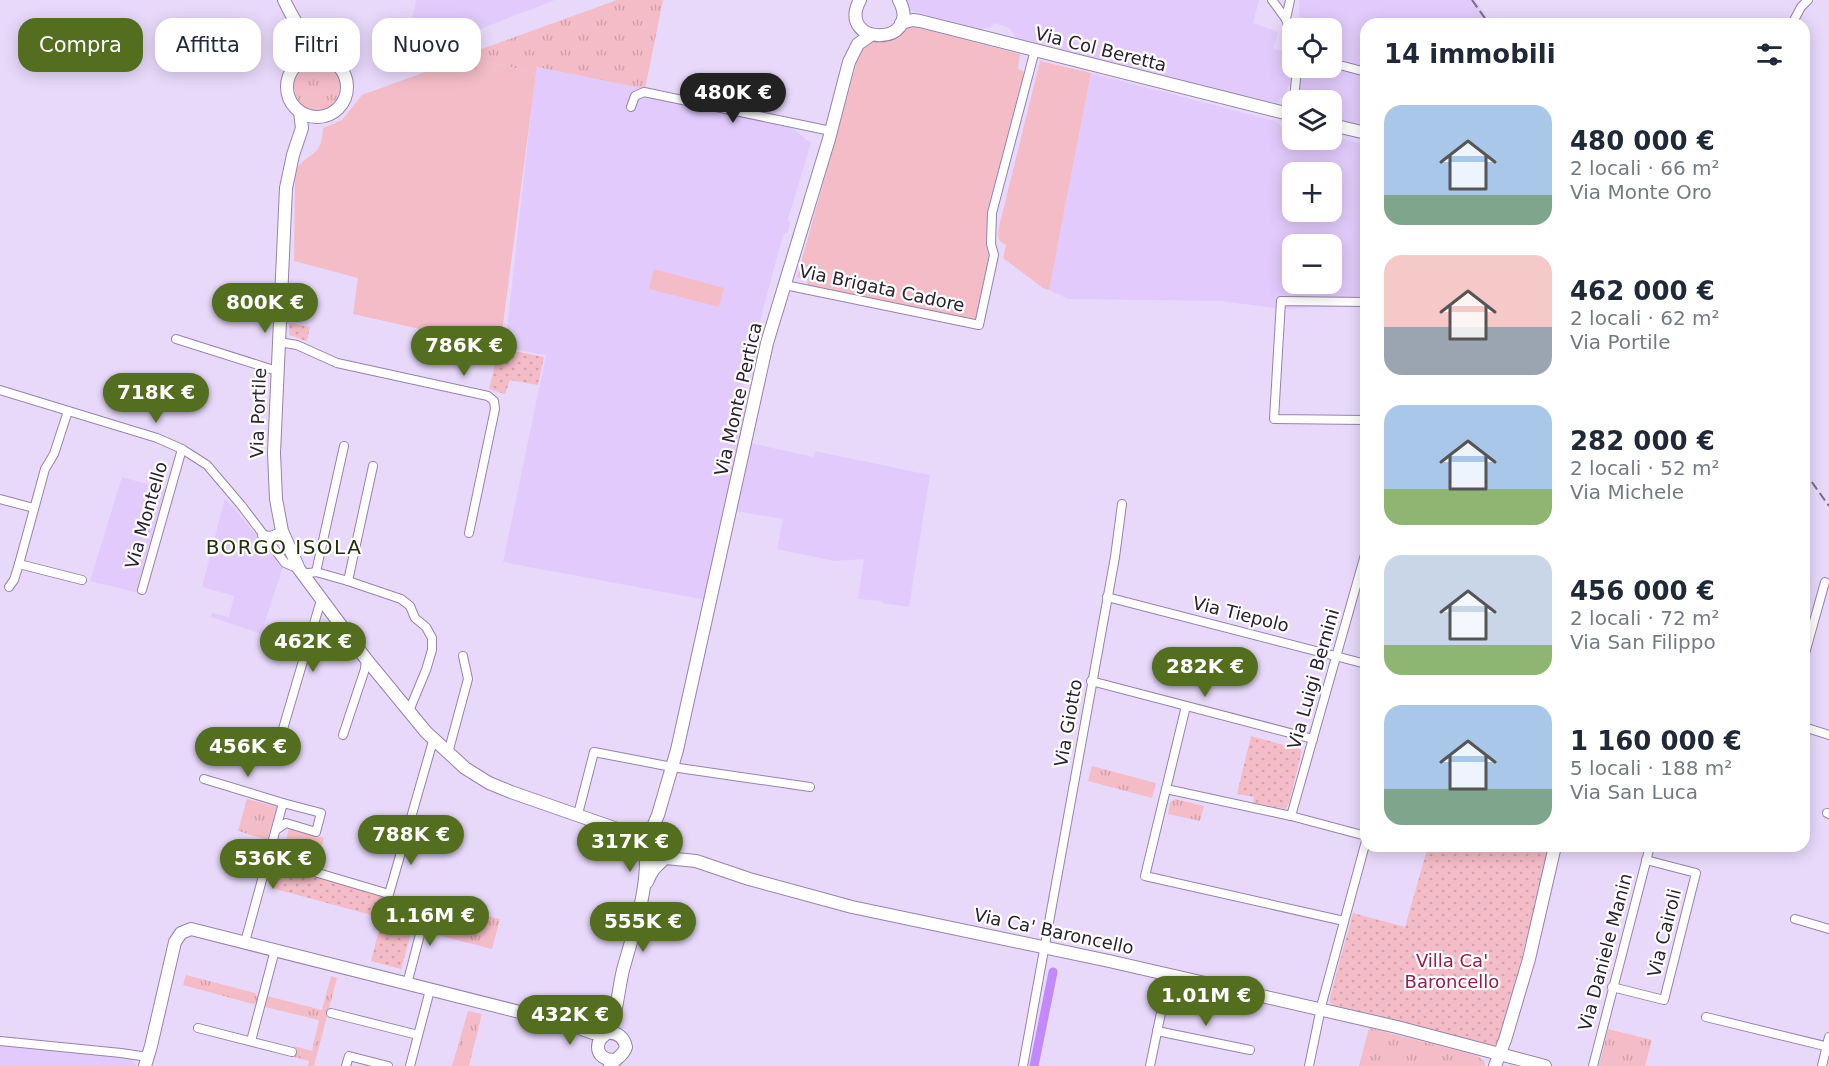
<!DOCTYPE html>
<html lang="it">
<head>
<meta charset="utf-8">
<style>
	:root { --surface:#fff; --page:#f6f6f7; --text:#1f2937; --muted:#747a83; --accent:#546e20 }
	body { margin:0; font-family:"DejaVu Sans",sans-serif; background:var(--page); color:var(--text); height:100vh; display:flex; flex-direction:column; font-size:22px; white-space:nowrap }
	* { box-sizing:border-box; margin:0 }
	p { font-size:20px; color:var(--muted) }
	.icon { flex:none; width:33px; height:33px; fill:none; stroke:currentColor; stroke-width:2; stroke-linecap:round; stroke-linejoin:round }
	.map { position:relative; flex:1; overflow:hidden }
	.details { position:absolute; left:1360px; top:18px; width:450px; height:834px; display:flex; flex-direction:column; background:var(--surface); border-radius:18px; box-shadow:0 3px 15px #0003 }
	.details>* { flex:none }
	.guide { position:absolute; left:18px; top:18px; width:570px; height:54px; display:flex; gap:12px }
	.buttons { position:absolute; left:1282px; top:18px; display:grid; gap:12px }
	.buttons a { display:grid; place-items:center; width:60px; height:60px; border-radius:12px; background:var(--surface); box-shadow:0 3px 15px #0003; font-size:30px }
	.price { position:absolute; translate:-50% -51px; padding:0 14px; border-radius:21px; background:var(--accent); color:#fff; font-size:20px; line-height:39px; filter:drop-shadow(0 2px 3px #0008) }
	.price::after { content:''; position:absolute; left:50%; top:36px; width:18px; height:14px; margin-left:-9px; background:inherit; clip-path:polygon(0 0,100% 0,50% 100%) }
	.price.on { background:#222; color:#fff }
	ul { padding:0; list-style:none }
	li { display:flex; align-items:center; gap:18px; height:150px; padding:0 24px }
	li span { display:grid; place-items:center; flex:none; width:168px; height:120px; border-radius:18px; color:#555 }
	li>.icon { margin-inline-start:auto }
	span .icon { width:72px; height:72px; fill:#fffc; stroke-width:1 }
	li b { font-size:26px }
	h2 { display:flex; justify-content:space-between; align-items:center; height:72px; padding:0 24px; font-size:26px }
	.pill { padding:0 21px; border-radius:18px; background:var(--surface); box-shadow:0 3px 15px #0003; font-size:21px; line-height:54px }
	.pill.on { background:var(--accent); color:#fff }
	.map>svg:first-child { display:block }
</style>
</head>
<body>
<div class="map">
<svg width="1829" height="1066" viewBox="0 0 1829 1066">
	<defs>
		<pattern id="grass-tufts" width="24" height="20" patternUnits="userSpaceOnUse" patternTransform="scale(1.5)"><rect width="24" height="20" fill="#f4bcc7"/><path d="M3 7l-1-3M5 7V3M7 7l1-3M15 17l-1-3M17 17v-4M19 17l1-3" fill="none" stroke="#d1a1ab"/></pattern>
		<pattern id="park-dots" width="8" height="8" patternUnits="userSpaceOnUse" patternTransform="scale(1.5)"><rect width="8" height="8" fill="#f4bcc7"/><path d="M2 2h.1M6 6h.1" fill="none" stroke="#d1a1ab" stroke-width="1.8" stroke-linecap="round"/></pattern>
	</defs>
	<rect width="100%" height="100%" fill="#e8d9fb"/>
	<g fill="#e2cbfc" fill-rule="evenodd">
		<path d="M 416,0 L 555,0 L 478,30 L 442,46 L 432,45 L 420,30 L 410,29 Z"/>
		<path d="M 903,0 L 1259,0 L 1253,23 L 1278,32 L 1273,49 L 1286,52 L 1290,56 L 1290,86 L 1288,86 L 1287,98 L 1281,97 L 1276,104 L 1272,106 L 1019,42 L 1009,28 L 994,23 L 990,27 L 980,29 L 909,10 Z"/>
		<path d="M 1299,0 L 1475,0 L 1492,24 L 1366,24 L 1366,134 L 1332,125 L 1332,100 L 1300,100 L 1299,68 L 1332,68 L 1332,28 L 1300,28 Z"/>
		<path d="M 536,67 L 645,89 L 668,103 L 790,127 L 811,143 L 788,219 L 790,223 L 788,232 L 783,235 L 743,384 L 747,391 L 745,402 L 750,404 L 706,600 L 503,562 L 546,355 L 505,348 Z"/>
		<path d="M 1091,73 L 1275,121 L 1283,127 L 1285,137 L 1293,140 L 1332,140 L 1332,136 L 1366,145 L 1366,304 L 1285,309 L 1220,301 L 1068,299 L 1049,290 ZM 1293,172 L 1332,172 L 1332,212 L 1293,212 ZM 1293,244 L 1332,244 L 1332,284 L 1293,284 Z"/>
		<path d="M 750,443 L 814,457 L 815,451 L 930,475 L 909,607 L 882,603 L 882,601 L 858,599 L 864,559 L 834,561 L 777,549 L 783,519 L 735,511 Z"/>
		<path d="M 122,477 L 168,490 L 138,593 L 90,581 Z"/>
		<path d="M 225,498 L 274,556 L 284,564 L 261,634 L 211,617 L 212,613 L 229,617 L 234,596 L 202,587 Z"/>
		<path d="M 0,1046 L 128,1058 L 133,1060 L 136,1066 L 0,1066 Z"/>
	</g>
	<g fill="url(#grass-tufts)">
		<path d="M 617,0 L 663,0 L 645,89 L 537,67 L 536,73 L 479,60 L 477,69 L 439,67 L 460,57 Z"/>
		<circle cx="317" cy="87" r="23"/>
		<path d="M 1092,766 L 1156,783 L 1152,798 L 1088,781 Z"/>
		<path d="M 247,799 L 277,807 L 267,840 L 238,831 Z"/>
		<path d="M 1175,799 L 1204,806 L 1200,821 L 1168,814 L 1170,803 Z"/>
		<path d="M 289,828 L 324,838 L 317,867 L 282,856 Z"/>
		<circle cx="657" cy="845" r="9"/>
		<path d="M 452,908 L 500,919 L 492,949 L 445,937 Z"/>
		<path d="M 186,975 L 255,993 L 258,997 L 257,1002 L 253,1004 L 183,985 Z"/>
		<path d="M 331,976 L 337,978 L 314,1066 L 308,1066 L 309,1061 L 291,1056 L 294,1046 L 312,1051 L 319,1020 L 265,1007 L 267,996 L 322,1010 Z"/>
		<path d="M 468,1011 L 482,1014 L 469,1066 L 452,1066 Z"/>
		<path d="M 1369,1028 L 1476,1055 L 1484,1061 L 1485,1066 L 1359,1066 Z"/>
		<path d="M 1608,1029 L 1652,1040 L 1645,1066 L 1599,1066 Z"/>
	</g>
	<g fill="url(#park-dots)">
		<path d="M 289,323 L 310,327 L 307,341 L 289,335 Z"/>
		<path d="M 499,348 L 544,357 L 538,385 L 510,380 L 505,394 L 489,389 Z"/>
		<path d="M 1251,736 L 1302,750 L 1289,803 L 1285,809 L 1253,803 L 1254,797 L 1237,794 Z"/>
		<path d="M 1428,846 L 1550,846 L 1501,1039 L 1494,1047 L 1488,1048 L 1334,1006 L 1329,1001 L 1353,913 L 1405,927 Z"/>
		<path d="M 281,856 L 317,867 L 315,876 L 395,901 L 396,896 L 420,901 L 401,969 L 371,961 L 382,918 L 272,888 Z"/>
		<path d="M 438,902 L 453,906 L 445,937 L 426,933 L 432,907 Z"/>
	</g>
	<g fill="#f4bcc7">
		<path d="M 903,24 L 1020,54 L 1018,69 L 1023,71 L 1024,76 L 987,249 L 989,253 L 976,325 L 814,292 L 807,283 L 808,280 L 797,277 L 862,44 Z"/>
		<path d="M 479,60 L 536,73 L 500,347 L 353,314 L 358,278 L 294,261 L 295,172 C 307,150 322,160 323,128 L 342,120 L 362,95 L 439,67 L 477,69 Z"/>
		<path d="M 1040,61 L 1091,73 L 1049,290 L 1043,288 L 1003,258 L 1006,245 C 999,242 998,239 998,231 Z"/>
		<path d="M 654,269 L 724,288 L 719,307 L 649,289 Z"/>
	</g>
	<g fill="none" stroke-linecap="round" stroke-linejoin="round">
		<path stroke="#c189fa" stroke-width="9" d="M 1034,1066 L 1053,972"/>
		<g stroke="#9584aa" stroke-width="10">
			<g id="street">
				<path d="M 1272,0 L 1286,19 L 1293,41"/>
				<path d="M 1286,19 L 1290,0"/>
				<path d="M 1792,24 L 1801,7 L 1808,0"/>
				<path d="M 1332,63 L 1366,72"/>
				<path d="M 1294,100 L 1297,68"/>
				<path d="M 631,107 L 635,96 L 644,92 L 831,131"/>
				<path d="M 785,285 L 979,325 L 994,255 L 991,244 L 992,213 L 1035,50"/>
				<path d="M 1366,302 L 1281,301 L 1274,419 L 1366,420"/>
				<path d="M 176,339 L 277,371"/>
				<path d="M 279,342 L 297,345 L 337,363 L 488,396 L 494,401 L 495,409 L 469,533"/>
				<path d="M 0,390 L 157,438 L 182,449 L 207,465 L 241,505 L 285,563 L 299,569"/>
				<path d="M 0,499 L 34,508"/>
				<path d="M 262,535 L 271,536 L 282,531"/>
				<path d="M 19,564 L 82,580"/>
				<path d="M 316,572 L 344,446"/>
				<path d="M 303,574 L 316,572 L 348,581 L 401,599 L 410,606 L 415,618 L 426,627 L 432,638 L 432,650 L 426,670 L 409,711"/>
				<path d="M 348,581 L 373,466"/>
				<path d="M 9,587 L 14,580 L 19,564 L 45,469 L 54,454 L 68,411"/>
				<path d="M 142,590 L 182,449"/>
				<path d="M 1107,597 L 1366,664"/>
				<path d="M 1804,657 L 1825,582"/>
				<path d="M 1091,681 L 1313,739"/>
				<path d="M 1186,706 L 1145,876 L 1344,921"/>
				<path d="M 1804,727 L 1829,735"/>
				<path d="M 343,735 L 365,669 L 366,659"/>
				<path d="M 280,739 L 321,600"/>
				<path d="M 448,753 L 468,679 L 463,656"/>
				<path d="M 204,779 L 283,803"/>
				<path d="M 1166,789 L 1291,816 L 1366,836"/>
				<path d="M 1827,813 L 1829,814"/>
				<path d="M 578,814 L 594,752 L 672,767 L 810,787"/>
				<path d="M 1291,816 L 1366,551"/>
				<path d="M 318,873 L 389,894 L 433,741"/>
				<path d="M 1795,919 L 1829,929"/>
				<path d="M 245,942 L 283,803 L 321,813 L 316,832 L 286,823 L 276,830"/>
				<path d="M 407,984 L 428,904"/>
				<path d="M 1612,987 L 1664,1000 L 1696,873 L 1646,860"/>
				<path d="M 331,1013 L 418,1035"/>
				<path d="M 1706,1017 L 1829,1047"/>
				<path d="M 198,1028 L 292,1052"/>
				<path d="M 1157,1031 L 1250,1050"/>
				<path d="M 0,1041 L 121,1053 L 148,1057"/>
				<path d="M 251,1041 L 275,950"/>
				<path d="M 346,1066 L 349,1056 L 388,1066"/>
				<path d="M 410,1066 L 430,990"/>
				<path d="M 1023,1066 L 1115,557 L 1122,504"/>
				<path d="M 1150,1066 L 1169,974"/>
				<path d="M 1309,1066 L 1322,1003 L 1366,841"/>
				<path d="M 1593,1066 L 1650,846"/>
				<path d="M 1822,1066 L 1829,1037"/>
			</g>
		</g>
		<g stroke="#9584aa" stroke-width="14">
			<g id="secondary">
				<path d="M 284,0 C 294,21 307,42 324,58"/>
				<path d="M 860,0 C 835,47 924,47 899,0"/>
				<path d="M 901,23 L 913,20 L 920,21 L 1293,115"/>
				<circle cx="317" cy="87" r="30"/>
				<path d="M 300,112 L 302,128 L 293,155 L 286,188 L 274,453 L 276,499 L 282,531 L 299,569 L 366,659 L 426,732 L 465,768 L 489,783 L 511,792 L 617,829 L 641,846"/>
				<path d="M 1332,125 L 1366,133"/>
				<path d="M 652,829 L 658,815 L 677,750 L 767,343 L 829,139 L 849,62 L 858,44 L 871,35"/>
				<path d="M 666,858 L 696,861 L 749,879 L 852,907 L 1109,961 L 1397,1027 L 1545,1066"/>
				<path d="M 647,882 C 649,877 651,873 654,869 C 662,859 682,849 669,834 C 665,829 658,828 652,829 C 634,842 640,864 663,860"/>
				<path d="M 607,1033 C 617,1032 624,1037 626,1047 C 623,1057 615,1058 610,1066"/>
				<path d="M 614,1060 C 606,1060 598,1056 598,1047 C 598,1039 603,1037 608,1032 C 611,1029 612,1024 613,1020 C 618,1003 619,986 623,970 C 633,933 647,895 646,856"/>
				<path d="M 145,1066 L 151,1046 L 175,942 L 181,933 L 191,929 L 571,1025 L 593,1033 L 604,1034"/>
				<path d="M 1495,1066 L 1505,1040 L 1529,959 L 1555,846"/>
			</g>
		</g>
		<use href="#street" stroke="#fff" stroke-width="8"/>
		<use href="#secondary" stroke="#fff" stroke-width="12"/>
		<g stroke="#786e85" stroke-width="2" stroke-dasharray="9 4.5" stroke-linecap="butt">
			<path d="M 1472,0 L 1489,24"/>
			<path d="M 1804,471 L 1829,506"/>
		</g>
	</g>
	<g text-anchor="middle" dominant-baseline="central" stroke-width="4.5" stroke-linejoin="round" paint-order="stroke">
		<g font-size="18" fill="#292231" stroke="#fff">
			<text transform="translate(1101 49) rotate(14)">Via Col Beretta</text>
			<text transform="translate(882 288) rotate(12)">Via Brigata Cadore</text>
			<text transform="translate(738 399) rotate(-77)">Via Monte Pertica</text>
			<text transform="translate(258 413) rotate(-88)">Via Portile</text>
			<text transform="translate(146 515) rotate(-74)">Via Montello</text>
			<text transform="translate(1241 614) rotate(14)">Via Tiepolo</text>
			<text transform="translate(1313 679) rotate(-74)">Via Luigi Bernini</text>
			<text transform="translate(1068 723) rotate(-80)">Via Giotto</text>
			<text transform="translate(1054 931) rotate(12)">Via Ca' Baroncello</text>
			<text transform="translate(1664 933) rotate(-76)">Via Cairoli</text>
			<text transform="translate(1605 952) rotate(-75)">Via Daniele Manin</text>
		</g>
		<g font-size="18" fill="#961d48" stroke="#fff">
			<text x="1452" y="960">Villa Ca'<tspan x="1452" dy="21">Baroncello</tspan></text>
		</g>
		<g font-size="20" letter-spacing="1.5" fill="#232f0a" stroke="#fff">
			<text x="284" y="547">BORGO ISOLA</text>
		</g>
	</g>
</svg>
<div class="buttons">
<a><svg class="icon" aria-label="locate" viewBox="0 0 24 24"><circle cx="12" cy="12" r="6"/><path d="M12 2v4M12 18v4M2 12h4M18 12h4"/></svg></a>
<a><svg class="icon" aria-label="layers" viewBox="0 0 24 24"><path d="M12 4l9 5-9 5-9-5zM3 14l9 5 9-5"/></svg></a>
<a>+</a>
<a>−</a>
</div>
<b class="price on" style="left:733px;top:124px">480K €</b>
<b class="price" style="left:265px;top:334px">800K €</b>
<b class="price" style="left:464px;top:377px">786K €</b>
<b class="price" style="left:156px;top:424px">718K €</b>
<b class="price" style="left:313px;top:673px">462K €</b>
<b class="price" style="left:1205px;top:698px">282K €</b>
<b class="price" style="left:248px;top:778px">456K €</b>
<b class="price" style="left:411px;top:866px">788K €</b>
<b class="price" style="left:630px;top:873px">317K €</b>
<b class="price" style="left:273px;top:890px">536K €</b>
<b class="price" style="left:430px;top:947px">1.16M €</b>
<b class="price" style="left:643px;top:953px">555K €</b>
<b class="price" style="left:1206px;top:1027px">1.01M €</b>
<b class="price" style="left:570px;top:1046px">432K €</b>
<div class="guide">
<a class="pill on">Compra</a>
<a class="pill">Affitta</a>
<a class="pill">Filtri</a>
<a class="pill">Nuovo</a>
</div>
<section class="details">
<h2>14 immobili<svg class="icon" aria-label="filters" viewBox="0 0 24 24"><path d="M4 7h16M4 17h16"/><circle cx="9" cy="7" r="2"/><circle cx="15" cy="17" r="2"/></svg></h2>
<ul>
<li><span style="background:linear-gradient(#a9c7e8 75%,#7fa58c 0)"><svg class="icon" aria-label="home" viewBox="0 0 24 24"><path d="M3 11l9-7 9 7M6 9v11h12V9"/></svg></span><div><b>480 000 €</b><p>2 locali · 66 m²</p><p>Via Monte Oro</p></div></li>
<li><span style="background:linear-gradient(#f6c9c9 60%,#9aa5b1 0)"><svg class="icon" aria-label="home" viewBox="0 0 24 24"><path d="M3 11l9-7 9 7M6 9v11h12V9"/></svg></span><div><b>462 000 €</b><p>2 locali · 62 m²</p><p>Via Portile</p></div></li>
<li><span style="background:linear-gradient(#a9c7e8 70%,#8fb573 0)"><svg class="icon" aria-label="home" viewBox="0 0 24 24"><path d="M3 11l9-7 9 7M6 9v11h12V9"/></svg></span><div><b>282 000 €</b><p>2 locali · 52 m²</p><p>Via Michele</p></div></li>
<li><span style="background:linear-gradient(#c9d6e8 75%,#8fb573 0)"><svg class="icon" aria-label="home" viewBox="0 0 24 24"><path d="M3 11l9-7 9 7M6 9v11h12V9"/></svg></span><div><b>456 000 €</b><p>2 locali · 72 m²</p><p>Via San Filippo</p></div></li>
<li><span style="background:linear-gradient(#a9c7e8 70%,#7fa58c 0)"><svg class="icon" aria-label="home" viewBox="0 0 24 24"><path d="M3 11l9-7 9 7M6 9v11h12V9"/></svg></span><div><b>1 160 000 €</b><p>5 locali · 188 m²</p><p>Via San Luca</p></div></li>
</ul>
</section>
</div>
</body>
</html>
